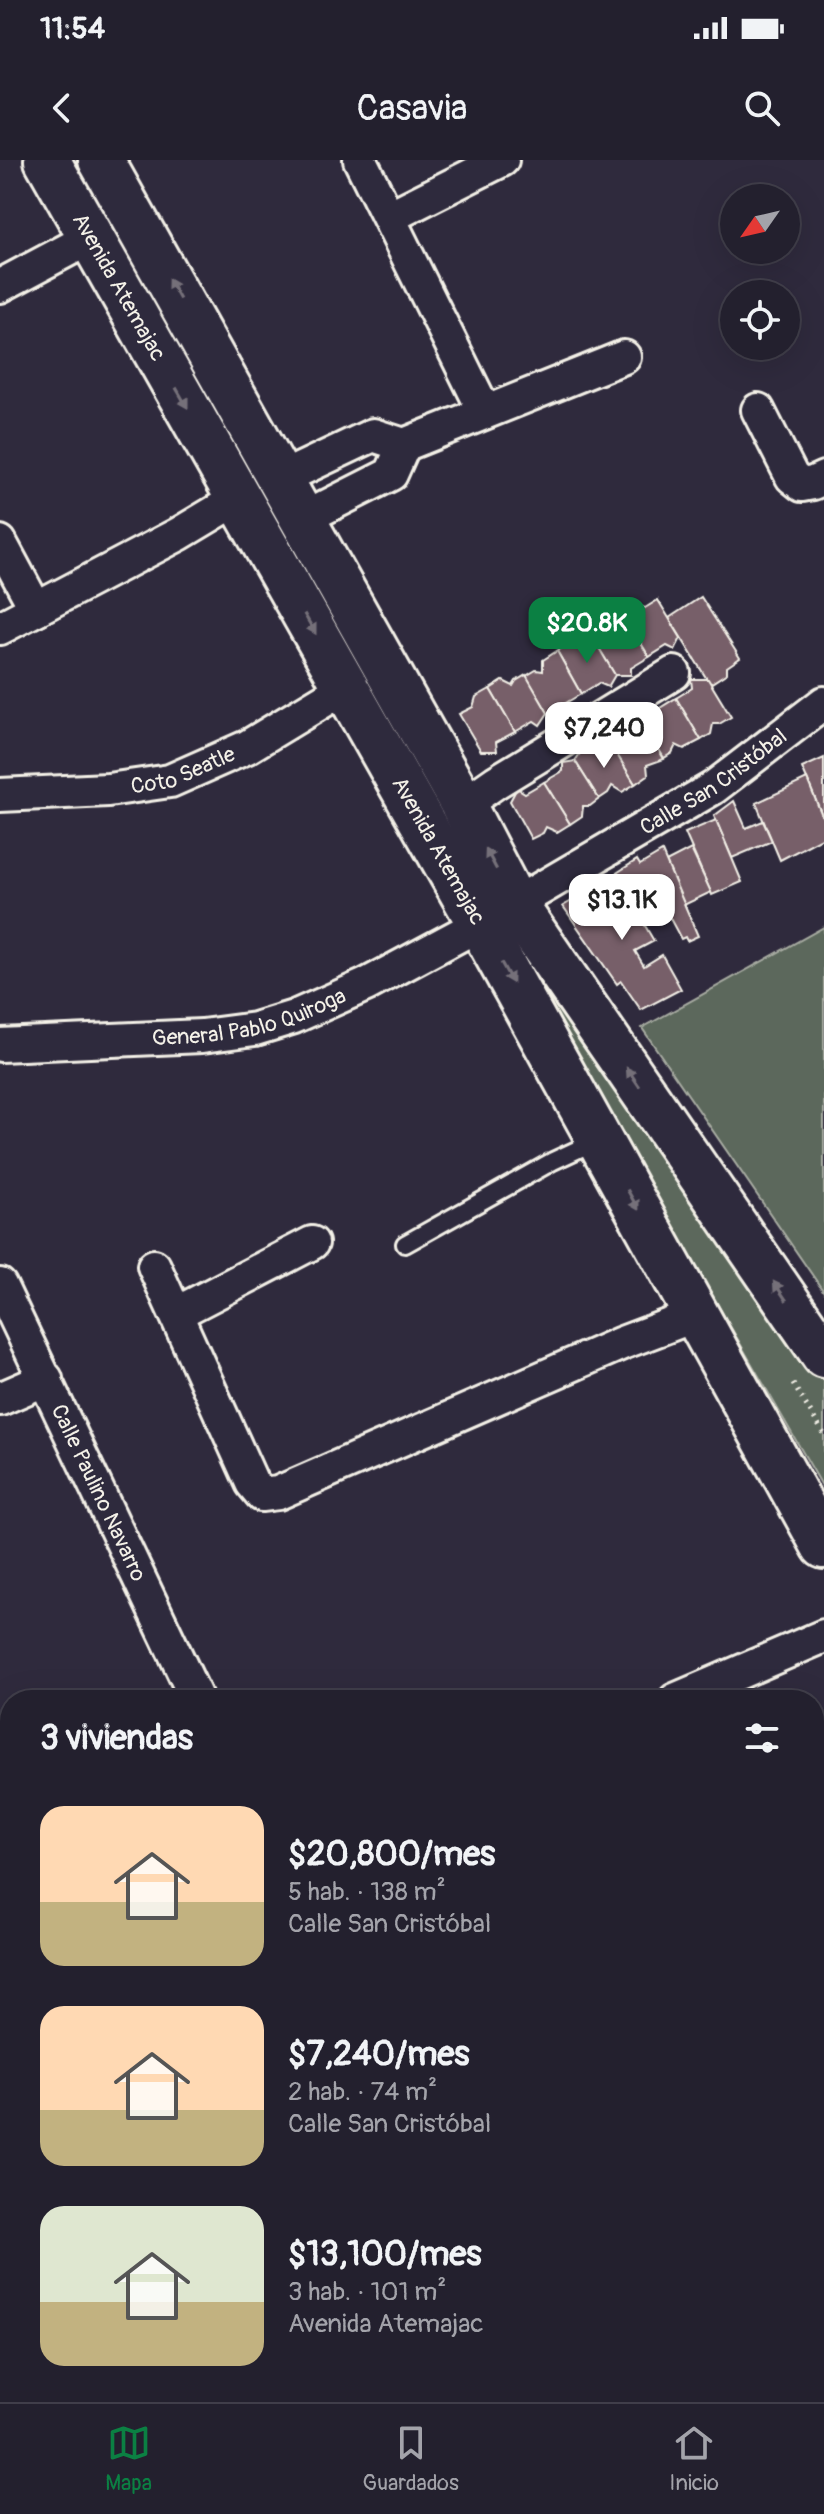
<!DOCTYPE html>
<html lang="es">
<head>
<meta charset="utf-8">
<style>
	:root { --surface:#23202e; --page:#2b2836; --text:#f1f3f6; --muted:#a3a3aa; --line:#403e4a; --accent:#0b8043 }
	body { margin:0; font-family:Pangolin,sans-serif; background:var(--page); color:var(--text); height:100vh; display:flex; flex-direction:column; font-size:30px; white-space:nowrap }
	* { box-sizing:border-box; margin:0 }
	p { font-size:26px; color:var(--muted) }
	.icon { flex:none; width:44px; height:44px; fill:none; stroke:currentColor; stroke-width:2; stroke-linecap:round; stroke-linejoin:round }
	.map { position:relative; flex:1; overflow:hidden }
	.drawer { position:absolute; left:0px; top:1530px; width:824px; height:712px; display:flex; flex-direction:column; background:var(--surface); border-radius:32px 32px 0 0; box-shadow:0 8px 32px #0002,0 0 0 2px var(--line) }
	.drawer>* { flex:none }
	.needle { width:52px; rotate:236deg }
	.tools { position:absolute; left:720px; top:24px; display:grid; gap:16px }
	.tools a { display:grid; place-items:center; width:80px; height:80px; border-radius:50%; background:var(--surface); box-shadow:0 8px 32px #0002,0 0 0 2px var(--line); font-size:40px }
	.price { position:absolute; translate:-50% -68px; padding:0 18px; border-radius:16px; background:#fff; color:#222; font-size:26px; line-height:52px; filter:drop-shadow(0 2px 4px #0008) }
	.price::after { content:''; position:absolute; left:50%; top:48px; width:24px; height:18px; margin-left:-12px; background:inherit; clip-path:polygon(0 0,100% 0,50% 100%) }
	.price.current { background:var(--accent); color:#fff }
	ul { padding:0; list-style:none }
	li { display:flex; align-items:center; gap:24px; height:200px; padding:0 40px }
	li span { display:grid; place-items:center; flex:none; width:224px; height:160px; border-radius:24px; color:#555 }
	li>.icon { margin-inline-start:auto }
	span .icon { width:96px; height:96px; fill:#fffc; stroke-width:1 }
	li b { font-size:34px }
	h2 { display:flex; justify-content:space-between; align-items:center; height:96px; padding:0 40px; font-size:34px }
	.status { display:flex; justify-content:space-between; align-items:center; height:56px; padding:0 40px; background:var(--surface); direction:ltr }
	.status svg { height:22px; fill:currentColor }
	header { display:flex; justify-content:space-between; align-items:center; height:104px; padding:0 40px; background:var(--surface); font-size:36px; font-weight:600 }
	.tabs { display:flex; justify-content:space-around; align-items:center; height:112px; border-top:2px solid var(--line); background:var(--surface); font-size:22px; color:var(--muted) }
	.tabs a { display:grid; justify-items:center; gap:4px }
	.tabs .current { color:var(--accent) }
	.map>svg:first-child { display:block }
</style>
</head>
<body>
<div class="status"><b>11:54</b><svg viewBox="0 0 49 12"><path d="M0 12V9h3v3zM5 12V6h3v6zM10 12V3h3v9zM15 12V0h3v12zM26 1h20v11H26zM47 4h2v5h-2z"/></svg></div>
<header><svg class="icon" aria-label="back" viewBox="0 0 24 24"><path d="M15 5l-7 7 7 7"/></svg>Casavia<svg class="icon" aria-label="search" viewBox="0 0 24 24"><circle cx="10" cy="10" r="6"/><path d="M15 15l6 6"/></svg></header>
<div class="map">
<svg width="824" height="2242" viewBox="0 0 824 2242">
	<rect width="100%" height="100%" fill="#2f2a3d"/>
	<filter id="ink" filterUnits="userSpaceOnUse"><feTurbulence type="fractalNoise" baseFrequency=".0125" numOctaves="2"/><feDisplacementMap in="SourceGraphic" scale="16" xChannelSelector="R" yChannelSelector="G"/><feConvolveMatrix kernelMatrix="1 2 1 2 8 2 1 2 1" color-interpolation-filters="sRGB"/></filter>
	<g filter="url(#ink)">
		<g fill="#5b675c" stroke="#a8aca2" stroke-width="2">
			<path d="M 510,757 L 824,1201 L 824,1329 L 505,776 Z"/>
			<path d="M 824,767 L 824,1132 L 642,868 Z"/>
		</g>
		<g fill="#775e69" stroke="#f4f1e8" stroke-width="2">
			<path d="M 701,437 L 740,498 L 727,507 L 727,513 L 710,524 L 669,458 Z"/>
			<path d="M 658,440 L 681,478 L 675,490 L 667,486 L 649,497 L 623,453 L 636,445 L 645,448 Z"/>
			<path d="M 623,453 L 649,497 L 631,508 L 631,515 L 615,515 L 593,478 L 603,472 L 609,472 L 609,461 Z"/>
			<path d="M 593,478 L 615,515 L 608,527 L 599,523 L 581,534 L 557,491 L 571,483 L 579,487 L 583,483 Z"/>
			<path d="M 557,491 L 581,534 L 564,544 L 564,554 L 548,553 L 526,516 L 536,510 L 543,511 L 543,500 Z"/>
			<path d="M 526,515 L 548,553 L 540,565 L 534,561 L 515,572 L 490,529 L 503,521 L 513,526 L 516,521 Z"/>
			<path d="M 691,519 L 708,519 L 731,557 L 719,564 L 713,564 L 711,574 L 701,580 L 676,538 L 692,528 Z"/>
			<path d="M 490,529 L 515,572 L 496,582 L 497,591 L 481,591 L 459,554 L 473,547 L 476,537 Z"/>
			<path d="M 676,538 L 701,580 L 684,589 L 676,585 L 672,593 L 664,598 L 641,560 L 648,547 L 655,551 Z"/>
			<path d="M 641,560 L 664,599 L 647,605 L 648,615 L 635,624 L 608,580 L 628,568 L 627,561 Z"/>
			<path d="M 608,580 L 635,624 L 622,632 L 612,626 L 608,633 L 599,639 L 575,601 L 583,589 L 589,592 Z"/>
			<path d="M 824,598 L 824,660 L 802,608 Z"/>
			<path d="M 575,601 L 599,639 L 590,646 L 583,646 L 582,656 L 570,664 L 544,622 L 563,611 L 563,603 Z"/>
			<path d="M 807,619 L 824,660 L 824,677 L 780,700 L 756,643 Z"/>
			<path d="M 544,622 L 570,664 L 557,672 L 546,667 L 543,673 L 531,679 L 510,641 L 517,628 L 525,633 Z"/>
			<path d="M 734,641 L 746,668 L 763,661 L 772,681 L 732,698 L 714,656 Z"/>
			<path d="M 716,660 L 742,722 L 712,735 L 685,673 Z"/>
			<path d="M 691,689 L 711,732 L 684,745 L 666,702 Z"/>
			<path d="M 662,692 L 698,776 L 687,781 L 685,777 L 681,779 L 652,725 L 630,740 L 615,714 L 637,700 L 640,705 Z"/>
			<path d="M 616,716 L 654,781 L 635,791 L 644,806 L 662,795 L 681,829 L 641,850 L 621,821 L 617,824 L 563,746 Z"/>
		</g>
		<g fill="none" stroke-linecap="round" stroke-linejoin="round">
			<g stroke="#f4f1e8" stroke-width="22">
				<path id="lane" d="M 405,1084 L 553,1001 L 598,980"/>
			</g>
			<g stroke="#f4f1e8" stroke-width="38">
				<g id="street">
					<path d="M 360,0 L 485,252"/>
					<path d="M 389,57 L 502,0"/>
					<path d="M 0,126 L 90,78"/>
					<path d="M 758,250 L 792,317 L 802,325 L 813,323 L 824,318"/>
					<path d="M 280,319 L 373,275 L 404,285 L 624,197"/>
					<path d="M 302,359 L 391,314 L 404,285"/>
					<path d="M 0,382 L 36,449"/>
					<path d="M 0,468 L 179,374 L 239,338"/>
					<path id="s1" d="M 0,635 L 108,630 L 170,621 L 247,587 L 346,527"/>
					<path d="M 463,645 L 496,622 L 674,513"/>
					<path id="s2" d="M 0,885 L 202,876 L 255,869 L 294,857 L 366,825 L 480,764 L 713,628 L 824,543"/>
					<path d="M 154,1106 L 252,1323 L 262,1335 L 278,1333 L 622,1183 L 696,1155"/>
					<path id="s3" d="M 0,1125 L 197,1540"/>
					<path d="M 177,1153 L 312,1083"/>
					<path d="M 0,1239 L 46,1219"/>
					<path d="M 675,1540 L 824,1476"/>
					<path d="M 0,1798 L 10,1793"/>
					<path d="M 0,1864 L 10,1860"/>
					<path d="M 0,2162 L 10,2180"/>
					<path d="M 40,2232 L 45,2242"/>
					<path d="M 247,2232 L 253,2242"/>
					<path d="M 531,2232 L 536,2242"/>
				</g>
			</g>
			<g stroke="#f4f1e8" stroke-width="50">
				<g id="secondary">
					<path id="s4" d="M 47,0 L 480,764 L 824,1386"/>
					<path d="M 101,0 L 463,645 L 515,745 L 824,1195"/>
				</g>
			</g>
			<path stroke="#f4f1e8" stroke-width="5" stroke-dasharray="2 6" stroke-linecap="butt" d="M 793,1224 L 824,1274"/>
			<use href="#lane" stroke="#2f2a3d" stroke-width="16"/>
			<use href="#street" stroke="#2f2a3d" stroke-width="32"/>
			<use href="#secondary" stroke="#2f2a3d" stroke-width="44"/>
		</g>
		<defs><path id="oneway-solid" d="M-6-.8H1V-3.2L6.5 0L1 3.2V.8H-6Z" transform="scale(2)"/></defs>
		<g fill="#747079">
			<use href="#oneway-solid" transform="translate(174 129) rotate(-119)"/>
			<use href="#oneway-solid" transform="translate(182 238) rotate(60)"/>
			<use href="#oneway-solid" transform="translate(310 464) rotate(60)"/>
			<use href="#oneway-solid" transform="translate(491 699) rotate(-118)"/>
			<use href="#oneway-solid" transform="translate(507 813) rotate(61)"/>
			<use href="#oneway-solid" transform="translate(633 917) rotate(-124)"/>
			<use href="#oneway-solid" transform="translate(633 1040) rotate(61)"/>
			<use href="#oneway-solid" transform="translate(780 1131) rotate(-124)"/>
		</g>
	</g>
	<g text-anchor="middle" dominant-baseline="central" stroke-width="8" stroke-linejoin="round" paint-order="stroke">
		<g font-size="22" fill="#f4f1e8" stroke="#2f2a3d">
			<text stroke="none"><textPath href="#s4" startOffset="146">Avenida Atemajac</textPath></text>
			<text stroke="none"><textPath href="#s1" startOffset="186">Coto Seatle</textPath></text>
			<text stroke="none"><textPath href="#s2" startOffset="778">Calle San Cristóbal</textPath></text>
			<text stroke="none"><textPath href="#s4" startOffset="794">Avenida Atemajac</textPath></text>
			<text stroke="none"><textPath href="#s2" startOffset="252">General Pablo Quiroga</textPath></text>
			<text stroke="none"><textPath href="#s3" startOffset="230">Calle Paulino Navarro</textPath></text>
		</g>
	</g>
</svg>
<div class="tools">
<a><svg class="needle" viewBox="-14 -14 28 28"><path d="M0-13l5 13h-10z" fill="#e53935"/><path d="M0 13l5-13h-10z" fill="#a3a3aa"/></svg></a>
<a><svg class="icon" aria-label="locate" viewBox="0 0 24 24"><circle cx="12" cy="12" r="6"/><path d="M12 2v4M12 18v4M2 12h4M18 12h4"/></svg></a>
</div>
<b class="price current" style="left:587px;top:505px">$20.8K</b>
<b class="price" style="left:604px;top:610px">$7,240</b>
<b class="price" style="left:622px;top:782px">$13.1K</b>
<section class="drawer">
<h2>3 viviendas<svg class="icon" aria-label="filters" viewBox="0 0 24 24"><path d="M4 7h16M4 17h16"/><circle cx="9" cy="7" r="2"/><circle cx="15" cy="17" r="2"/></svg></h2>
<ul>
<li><span style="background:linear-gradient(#ffd9b3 60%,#c2b280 0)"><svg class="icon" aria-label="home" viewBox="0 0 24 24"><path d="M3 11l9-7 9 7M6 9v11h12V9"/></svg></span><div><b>$20,800/mes</b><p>5 hab. · 138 m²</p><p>Calle San Cristóbal</p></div></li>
<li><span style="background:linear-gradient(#ffd9b3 65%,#c2b280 0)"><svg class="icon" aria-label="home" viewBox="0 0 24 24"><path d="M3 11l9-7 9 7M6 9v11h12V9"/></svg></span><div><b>$7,240/mes</b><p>2 hab. · 74 m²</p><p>Calle San Cristóbal</p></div></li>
<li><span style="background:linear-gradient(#dfe7d0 60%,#c2b280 0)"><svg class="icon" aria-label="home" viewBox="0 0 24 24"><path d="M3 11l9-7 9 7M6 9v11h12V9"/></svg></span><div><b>$13,100/mes</b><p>3 hab. · 101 m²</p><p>Avenida Atemajac</p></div></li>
</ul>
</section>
</div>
<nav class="tabs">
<a class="current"><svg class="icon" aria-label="map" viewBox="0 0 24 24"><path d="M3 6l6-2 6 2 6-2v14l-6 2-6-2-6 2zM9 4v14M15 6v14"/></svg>Mapa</a>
<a><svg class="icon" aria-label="saved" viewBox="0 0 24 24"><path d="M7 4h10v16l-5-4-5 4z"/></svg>Guardados</a>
<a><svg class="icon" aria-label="home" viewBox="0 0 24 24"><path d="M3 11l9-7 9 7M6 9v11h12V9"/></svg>Inicio</a>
</nav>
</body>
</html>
